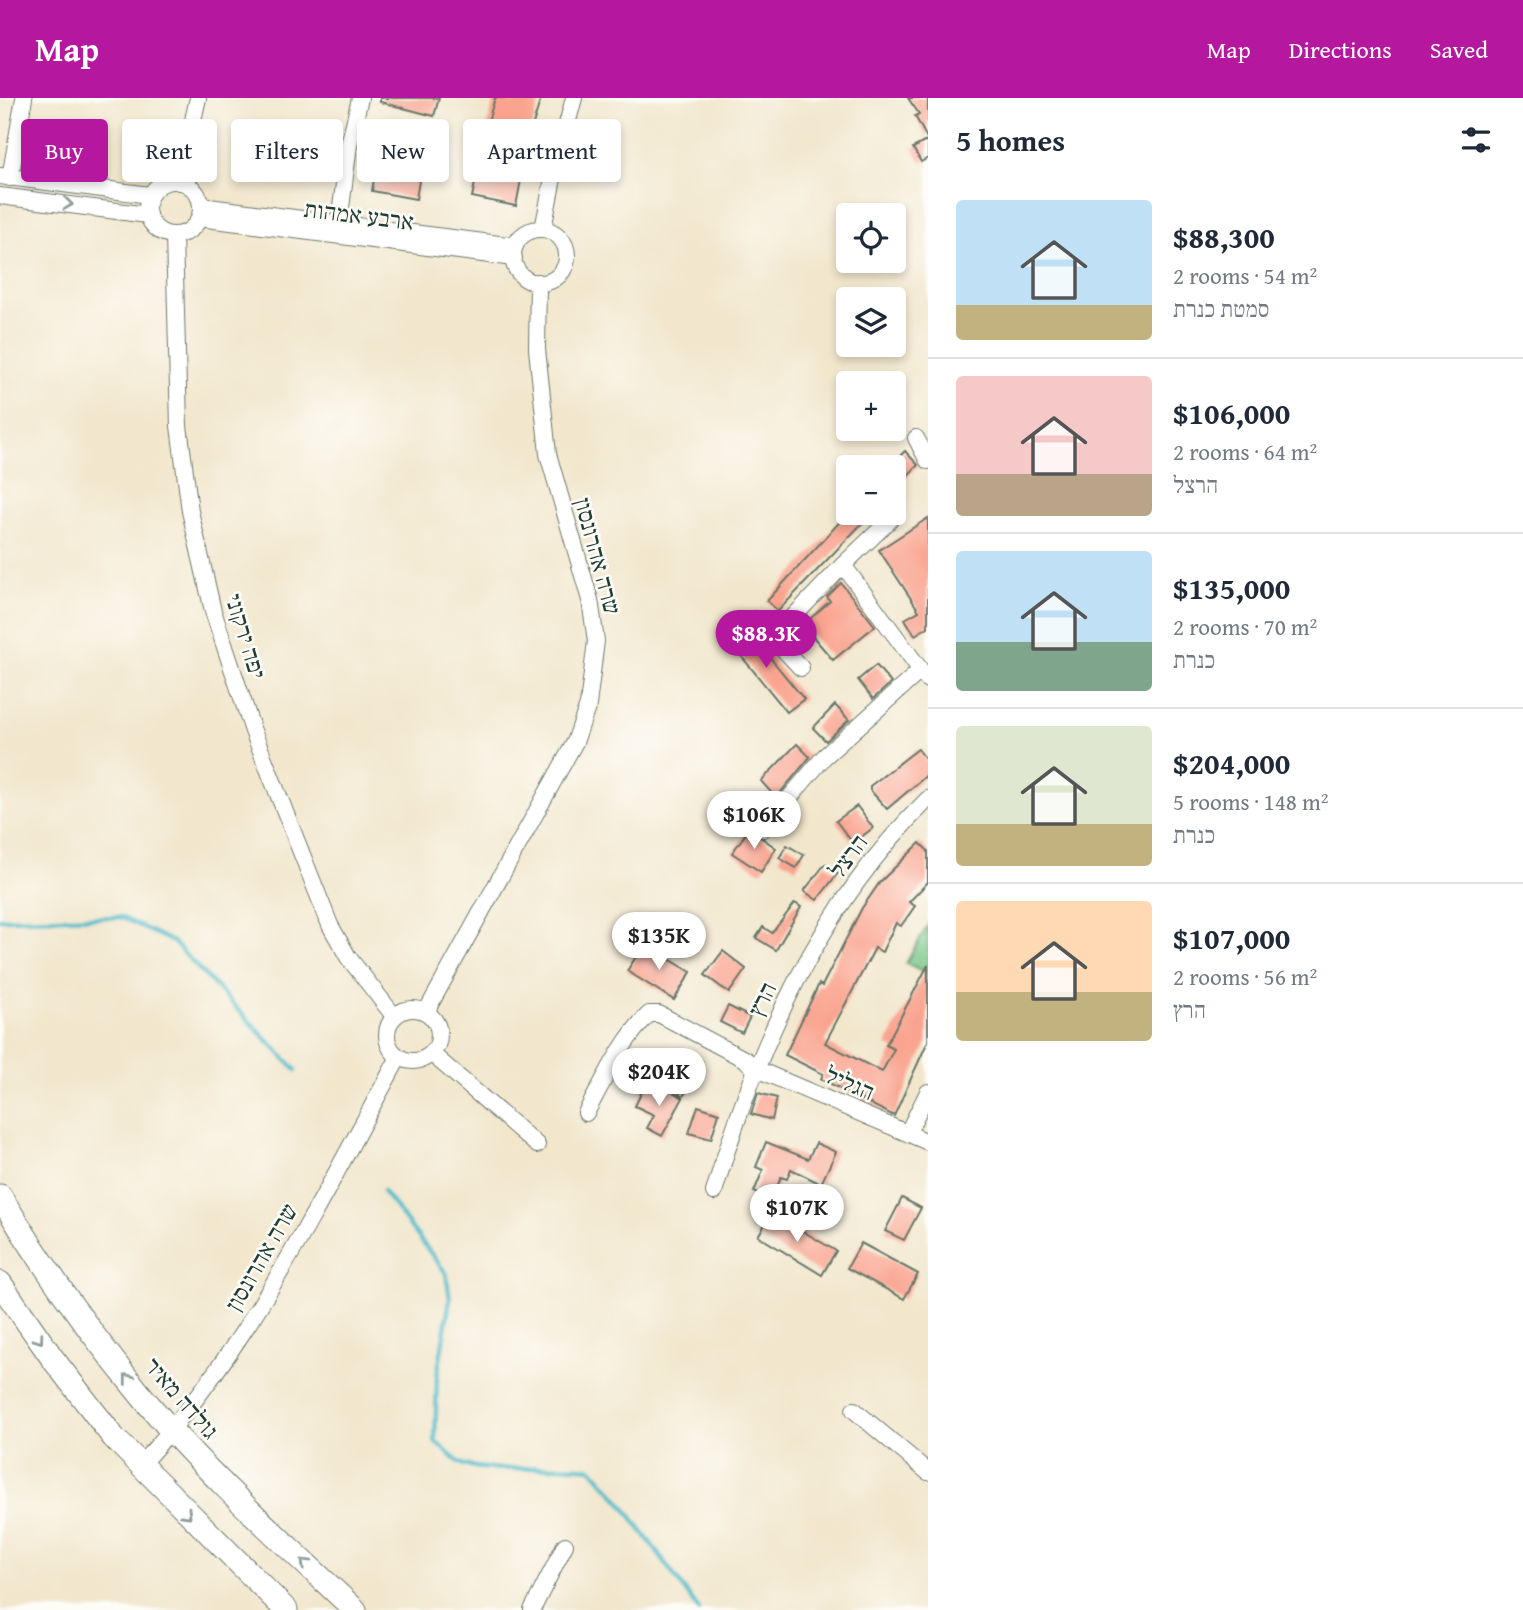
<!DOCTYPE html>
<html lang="en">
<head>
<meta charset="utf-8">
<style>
	:root { --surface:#fff; --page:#f2f2f3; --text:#1f2937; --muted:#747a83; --line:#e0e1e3; --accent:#b5179e }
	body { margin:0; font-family:"Gentium Book Plus","Frank Ruhl Libre",serif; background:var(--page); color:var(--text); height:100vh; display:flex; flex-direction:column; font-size:26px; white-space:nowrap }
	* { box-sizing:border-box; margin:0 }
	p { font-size:23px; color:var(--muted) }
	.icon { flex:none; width:38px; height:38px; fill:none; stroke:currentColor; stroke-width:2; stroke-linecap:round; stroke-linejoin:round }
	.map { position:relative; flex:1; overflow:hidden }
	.panel { display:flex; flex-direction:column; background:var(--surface); width:595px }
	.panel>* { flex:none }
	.banner { position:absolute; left:21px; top:21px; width:665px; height:63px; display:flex; gap:14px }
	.fabs { position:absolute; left:836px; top:105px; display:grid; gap:14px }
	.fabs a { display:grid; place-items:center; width:70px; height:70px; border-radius:7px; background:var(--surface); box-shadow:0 4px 10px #0003; font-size:35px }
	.price { position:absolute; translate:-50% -60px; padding:0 16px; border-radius:24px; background:#fff; color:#222; font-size:23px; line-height:46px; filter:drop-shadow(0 2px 4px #0008) }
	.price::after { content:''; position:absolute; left:50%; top:42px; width:21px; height:16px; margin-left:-10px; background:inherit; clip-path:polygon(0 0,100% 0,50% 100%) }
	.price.current { background:var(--accent); color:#fff }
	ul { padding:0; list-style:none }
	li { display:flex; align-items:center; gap:21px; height:175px; padding:0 28px }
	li+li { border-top:2px solid var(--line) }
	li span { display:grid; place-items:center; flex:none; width:196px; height:140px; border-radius:7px; color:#555 }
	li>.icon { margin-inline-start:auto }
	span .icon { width:84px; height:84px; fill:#fffc; stroke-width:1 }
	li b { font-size:30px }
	h2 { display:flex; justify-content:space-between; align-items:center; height:84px; padding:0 28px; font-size:30px }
	.tag { padding:0 24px; border-radius:7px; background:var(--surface); box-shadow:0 4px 10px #0003; font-size:24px; line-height:63px }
	.tag.current { background:var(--accent); color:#fff }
	header { display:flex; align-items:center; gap:42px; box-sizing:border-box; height:98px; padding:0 35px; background:var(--accent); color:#fff }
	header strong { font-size:33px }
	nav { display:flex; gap:38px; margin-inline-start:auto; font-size:24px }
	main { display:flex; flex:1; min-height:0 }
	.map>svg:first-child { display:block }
</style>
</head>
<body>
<header>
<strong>Map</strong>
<nav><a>Map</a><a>Directions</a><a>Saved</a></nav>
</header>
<main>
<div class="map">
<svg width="928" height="1512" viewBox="0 0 928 1512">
	<rect width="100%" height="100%" fill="#fdfcf7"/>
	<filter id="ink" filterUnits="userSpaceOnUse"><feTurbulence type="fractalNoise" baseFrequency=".0143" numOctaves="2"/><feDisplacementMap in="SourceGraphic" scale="14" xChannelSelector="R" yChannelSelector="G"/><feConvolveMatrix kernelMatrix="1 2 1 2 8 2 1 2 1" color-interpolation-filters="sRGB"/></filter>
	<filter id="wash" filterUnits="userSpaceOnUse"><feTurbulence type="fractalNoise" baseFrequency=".00686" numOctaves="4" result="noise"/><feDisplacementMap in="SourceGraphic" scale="28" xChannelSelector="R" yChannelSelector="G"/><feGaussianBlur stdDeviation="1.57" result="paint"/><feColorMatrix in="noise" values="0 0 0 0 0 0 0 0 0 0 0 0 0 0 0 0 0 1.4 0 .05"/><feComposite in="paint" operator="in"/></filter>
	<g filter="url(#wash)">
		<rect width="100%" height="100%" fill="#f2e7cd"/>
		<path fill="#79c888" stroke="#4c825e" stroke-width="2" d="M 928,827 L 928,876 L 906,865 Z"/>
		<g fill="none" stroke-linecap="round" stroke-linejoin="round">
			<g stroke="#4db9c8" stroke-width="4.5">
				<path d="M 0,821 L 121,819 L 173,844 L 296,972"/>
				<path d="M 383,1093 L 446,1175 L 450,1201 L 437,1279 L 435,1343 C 443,1350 455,1364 465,1367 C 500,1376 553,1365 591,1370 L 621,1404 L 699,1512"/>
			</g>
		</g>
		<g id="blocks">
			<g fill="#faa490">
				<path d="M 380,0 L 439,0 L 434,18 L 380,4 Z"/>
				<path d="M 495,0 L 541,0 L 528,42 L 486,30 Z"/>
				<path d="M 908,0 L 928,0 L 928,42 L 915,18 L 919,16 Z"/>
				<path d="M 928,42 L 928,60 L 921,64 L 913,50 Z"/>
				<path d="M 379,51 L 423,58 L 416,101 L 372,93 Z"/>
				<path d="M 482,52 L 525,61 L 516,108 L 472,99 Z"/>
				<path d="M 905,353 L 918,367 L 894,392 L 894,364 Z"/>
				<path d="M 848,415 L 872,415 L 778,513 L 767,503 Z"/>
				<path d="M 928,420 L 928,529 L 915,537 L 905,521 L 919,513 L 879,452 Z"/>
				<path d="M 841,485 L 875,528 L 833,562 L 803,527 L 830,503 L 827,499 Z"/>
				<path d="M 745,529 L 804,601 L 787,614 L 728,542 Z"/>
				<path d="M 876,567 L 891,585 L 873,601 L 858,582 Z"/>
				<path d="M 835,607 L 849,622 L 826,643 L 813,630 Z"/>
				<path d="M 797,646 L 810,659 L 776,700 L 761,683 Z"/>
				<path d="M 918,651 L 928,664 L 928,676 L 887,711 L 870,692 L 870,688 Z"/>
				<path d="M 857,708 L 873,730 L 853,745 L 836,723 Z"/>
				<path d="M 749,731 L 776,750 L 761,774 L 732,755 Z"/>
				<path d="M 920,745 L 928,753 L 928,784 L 909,804 L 915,808 L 901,828 L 896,825 L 882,854 L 875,850 L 825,945 L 882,974 L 894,951 L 886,947 L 928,867 L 928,943 L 894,1018 L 821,981 L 823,976 L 785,957 L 819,886 L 822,888 L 862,810 L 880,784 Z"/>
				<path d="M 787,747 L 804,757 L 796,770 L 779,760 Z"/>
				<path d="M 825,766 L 838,775 L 817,802 L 804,793 Z"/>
				<path d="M 795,805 L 801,809 L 776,852 L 756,840 L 763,829 L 772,835 Z"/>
				<path d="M 644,846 L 691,874 L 674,902 L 627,873 Z"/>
				<path d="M 723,853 L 746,871 L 729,895 L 705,877 Z"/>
				<path d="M 728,908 L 750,919 L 742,935 L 720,924 Z"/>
				<path d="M 689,960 L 702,963 L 683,999 L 679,997 Z"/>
				<path d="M 645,987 L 664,997 L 667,991 L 683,1000 L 662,1038 L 647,1030 L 654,1017 L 635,1008 Z"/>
				<path d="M 758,995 L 777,1000 L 772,1022 L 751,1016 Z"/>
				<path d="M 698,1008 L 719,1015 L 711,1041 L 689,1035 Z"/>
				<path d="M 766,1044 L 808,1061 L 816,1045 L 836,1054 L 821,1086 L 791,1071 L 787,1081 L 781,1079 L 772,1102 L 754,1094 L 763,1072 L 756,1069 Z"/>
				<path d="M 902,1100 L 921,1110 L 904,1142 L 885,1133 Z"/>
				<path d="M 772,1115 L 836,1153 L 822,1177 L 758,1138 Z"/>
				<path d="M 861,1145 L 918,1176 L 904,1201 L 847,1170 Z"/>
			</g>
		</g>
	</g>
	<g filter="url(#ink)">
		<use href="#blocks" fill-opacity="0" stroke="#69786a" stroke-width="2"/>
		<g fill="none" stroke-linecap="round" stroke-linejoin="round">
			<g stroke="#69786a" stroke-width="18">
				<g id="street">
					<path d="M 0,78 L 150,97"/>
					<path d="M 10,80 L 24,0"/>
					<circle cx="174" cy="110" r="27"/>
					<path d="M 179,84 L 198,0"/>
					<path d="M 0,98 L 148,117"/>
					<path d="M 201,108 L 515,148"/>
					<path d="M 199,120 L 514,160"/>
					<path d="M 339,125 L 349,47 L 360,0"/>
					<path d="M 543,131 L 554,75 L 574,0"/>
					<circle cx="540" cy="158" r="27"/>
					<path d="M 174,137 L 179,328 L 190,413 L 213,513 L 253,633 L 330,827 L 348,859 L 394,918"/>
					<path d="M 916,340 L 928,363"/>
					<path d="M 890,422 L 843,467 L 928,582"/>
					<path d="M 754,521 L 773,540"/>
					<path d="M 801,570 L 773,540 L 843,467"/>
					<path d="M 763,731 L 824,659 L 920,573"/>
					<circle cx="413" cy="937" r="26"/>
					<path d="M 426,914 L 575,644 L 588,607 L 596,543 L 590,502 L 548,356 L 537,251 L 538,184"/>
					<path d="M 432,956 L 537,1047"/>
					<path d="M 586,1015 C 604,982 622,942 649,916 L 659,916 L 746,962 L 754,970 L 928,1044"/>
					<path d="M 908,1034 L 928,994"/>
					<path d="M 714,1094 C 757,949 819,808 928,701"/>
					<path d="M 854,1312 L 928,1374"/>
					<path d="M 141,1366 C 251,1248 321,1100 399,959"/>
					<path d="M 532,1512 L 565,1447"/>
				</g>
			</g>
			<g stroke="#69786a" stroke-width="25">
				<g id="secondary">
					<path d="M 0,1098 C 43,1169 91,1237 144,1301 C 208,1377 283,1444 355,1512"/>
					<path d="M 0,1185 L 53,1261 L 114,1340 L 286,1512"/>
				</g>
			</g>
			<use href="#street" stroke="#fff" stroke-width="16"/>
			<use href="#secondary" stroke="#fff" stroke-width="23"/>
		</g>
		<defs><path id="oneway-chevron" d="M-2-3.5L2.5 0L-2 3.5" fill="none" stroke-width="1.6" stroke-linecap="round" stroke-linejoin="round" transform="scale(1.75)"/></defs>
		<g stroke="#8f9e9a">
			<use href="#oneway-chevron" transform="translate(68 106) rotate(7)"/>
			<use href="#oneway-chevron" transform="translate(39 1241) rotate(54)"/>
			<use href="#oneway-chevron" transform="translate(128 1280) rotate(-128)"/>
			<use href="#oneway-chevron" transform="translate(187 1416) rotate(45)"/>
			<use href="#oneway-chevron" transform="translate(305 1465) rotate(-136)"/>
		</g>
	</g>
	<g text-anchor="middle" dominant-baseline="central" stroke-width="5" stroke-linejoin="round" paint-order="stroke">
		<g font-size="24" fill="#1f3d34" stroke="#fdfcf7">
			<text transform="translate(359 117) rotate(7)">ארבע אמהות</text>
			<text transform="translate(598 458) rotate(75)">שרה אהרונסון</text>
			<text transform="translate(246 538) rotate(73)">יפה ירקוני</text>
			<text transform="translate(848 758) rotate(-54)">הרצל</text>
			<text transform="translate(762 901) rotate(-64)">הרץ</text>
			<text transform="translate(850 985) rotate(23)">הגליל</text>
			<text transform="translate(261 1159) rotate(-60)">שרה אהרונסון</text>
			<text transform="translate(182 1300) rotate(49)">גולדה מאיר</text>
		</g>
	</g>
</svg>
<div class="fabs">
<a><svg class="icon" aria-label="locate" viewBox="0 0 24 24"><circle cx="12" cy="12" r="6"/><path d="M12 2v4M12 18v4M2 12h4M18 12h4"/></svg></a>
<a><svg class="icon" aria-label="layers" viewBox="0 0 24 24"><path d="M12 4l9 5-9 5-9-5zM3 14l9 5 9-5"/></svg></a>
<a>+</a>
<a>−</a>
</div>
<b class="price current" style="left:766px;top:572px">$88.3K</b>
<b class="price" style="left:754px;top:753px">$106K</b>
<b class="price" style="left:659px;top:874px">$135K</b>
<b class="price" style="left:659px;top:1010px">$204K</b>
<b class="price" style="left:797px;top:1146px">$107K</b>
<div class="banner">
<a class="tag current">Buy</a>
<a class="tag">Rent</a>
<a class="tag">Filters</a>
<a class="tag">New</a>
<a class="tag">Apartment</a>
</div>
</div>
<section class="panel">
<h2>5 homes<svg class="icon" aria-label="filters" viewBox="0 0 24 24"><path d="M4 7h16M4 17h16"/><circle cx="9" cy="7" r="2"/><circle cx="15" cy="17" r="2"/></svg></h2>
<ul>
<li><span style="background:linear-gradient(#bfe0f5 75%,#c2b280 0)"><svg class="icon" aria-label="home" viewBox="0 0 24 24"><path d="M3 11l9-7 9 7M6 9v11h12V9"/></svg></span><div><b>$88,300</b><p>2 rooms · 54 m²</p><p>סמטת כנרת</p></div></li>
<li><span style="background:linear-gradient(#f6c9c9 70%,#b9a48a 0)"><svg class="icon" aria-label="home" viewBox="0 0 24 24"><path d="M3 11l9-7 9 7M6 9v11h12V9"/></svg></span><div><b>$106,000</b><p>2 rooms · 64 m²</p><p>הרצל</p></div></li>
<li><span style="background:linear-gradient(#bfe0f5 65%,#7fa58c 0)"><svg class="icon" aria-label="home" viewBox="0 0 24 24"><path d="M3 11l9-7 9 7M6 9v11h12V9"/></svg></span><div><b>$135,000</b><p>2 rooms · 70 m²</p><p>כנרת</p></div></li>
<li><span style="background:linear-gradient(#dfe7d0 70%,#c2b280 0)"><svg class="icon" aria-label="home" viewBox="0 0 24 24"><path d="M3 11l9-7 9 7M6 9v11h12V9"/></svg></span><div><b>$204,000</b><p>5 rooms · 148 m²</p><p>כנרת</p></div></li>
<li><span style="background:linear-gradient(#ffd9b3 65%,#c2b280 0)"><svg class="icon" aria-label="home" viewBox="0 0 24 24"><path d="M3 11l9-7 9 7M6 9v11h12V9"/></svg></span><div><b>$107,000</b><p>2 rooms · 56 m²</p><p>הרץ</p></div></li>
</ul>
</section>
</main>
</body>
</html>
